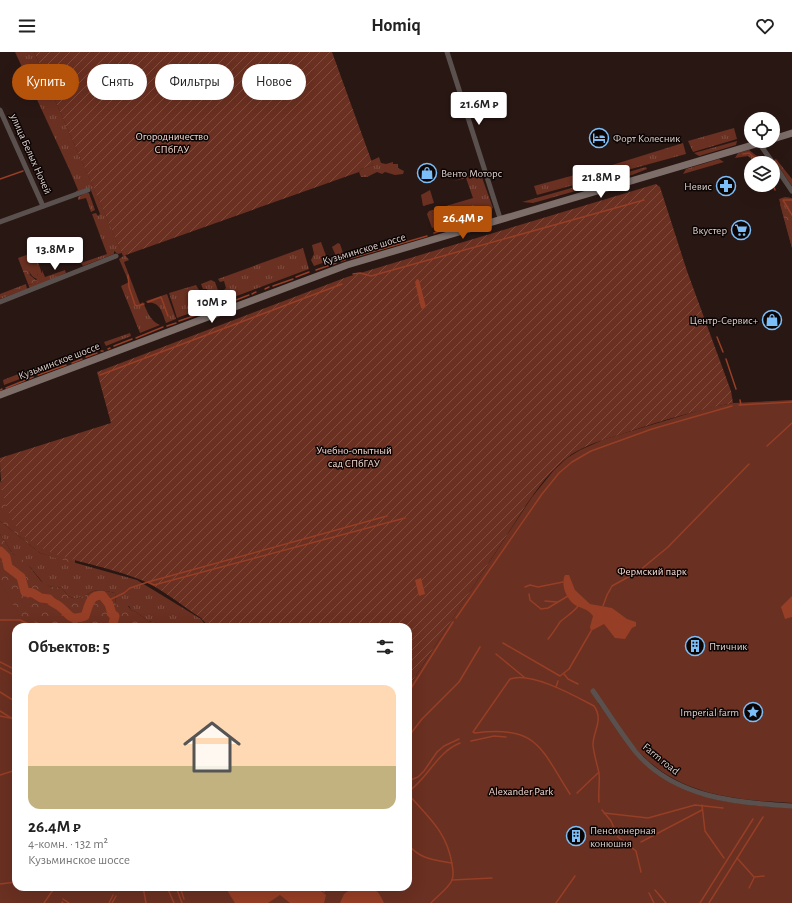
<!DOCTYPE html>
<html lang="ru">
<head>
<meta charset="utf-8">
<style>
	:root { --surface:#fff; --page:#f2f2f2; --text:#222; --muted:#767676; --accent:#b45309 }
	body { margin:0; font-family:"Alegreya Sans",sans-serif; background:var(--page); color:var(--text); height:100vh; display:flex; flex-direction:column; font-size:15px; white-space:nowrap }
	* { box-sizing:border-box; margin:0 }
	p { font-size:13px; color:var(--muted) }
	.icon { flex:none; width:22px; height:22px; fill:none; stroke:currentColor; stroke-width:2; stroke-linecap:round; stroke-linejoin:round }
	.map { position:relative; flex:1; overflow:hidden }
	.panel { position:absolute; left:12px; top:571px; width:400px; height:268px; display:flex; flex-direction:column; background:var(--surface); border-radius:12px; box-shadow:0 4px 16px #0002 }
	.panel>* { flex:none }
	.top-card { position:absolute; left:12px; top:12px; width:400px; height:36px; display:flex; gap:8px }
	.controls { position:absolute; left:744px; top:60px; display:grid; gap:8px }
	.controls a { display:grid; place-items:center; width:36px; height:36px; border-radius:50%; background:var(--surface); box-shadow:0 4px 16px #0002; font-size:20px }
	.price { position:absolute; translate:-50% -34px; padding:0 9px; border-radius:4px; background:#fff; color:#222; font-size:13px; line-height:26px; filter:drop-shadow(0 1px 2px #0008) }
	.price::after { content:''; position:absolute; left:50%; top:24px; width:12px; height:9px; margin-left:-6px; background:inherit; clip-path:polygon(0 0,100% 0,50% 100%) }
	.price.active { background:var(--accent); color:#fff }
	ul { padding:0; list-style:none }
	li { display:grid; align-content:center; gap:8px; height:212px; padding:0 16px }
	li span { display:grid; place-items:center; height:124px; border-radius:12px; color:#555 }
	li>.icon { margin-inline-start:auto }
	span .icon { width:72px; height:72px; fill:#fffc; stroke-width:1 }
	li b { font-size:17px }
	h2 { display:flex; justify-content:space-between; align-items:center; height:48px; padding:0 16px; font-size:17px }
	.tag { padding:0 14px; border-radius:18px; background:var(--surface); box-shadow:0 4px 16px #0002; font-size:14px; line-height:36px }
	.tag.active { background:var(--accent); color:#fff }
	header { display:flex; justify-content:space-between; align-items:center; height:52px; padding:0 16px; background:var(--surface); font-size:18px; font-weight:600 }
	.map>svg:first-child { display:block }
</style>
</head>
<body>
<header><svg class="icon" aria-label="menu" viewBox="0 0 24 24"><path d="M4 6h16M4 12h16M4 18h16"/></svg>Homiq<svg class="icon" aria-label="heart" viewBox="0 0 24 24"><path d="M12 20l-8-8c-3-5 5-10 8-4 3-6 11-1 8 4z"/></svg></header>
<div class="map">
<svg width="792" height="851" viewBox="0 0 792 851">
	<defs>
		<pattern id="grass-tufts" width="24" height="20" patternUnits="userSpaceOnUse"><rect width="24" height="20" fill="#6a3021"/><path d="M3 7l-1-3M5 7V3M7 7l1-3M15 17l-1-3M17 17v-4M19 17l1-3" fill="none" stroke="#7f4d40"/></pattern>
		<pattern id="forest-crowns" width="20" height="18" patternUnits="userSpaceOnUse"><rect width="20" height="18" fill="#6a3021"/><path d="M2 6a3 3 0 1 1 6 0M12 15a3 3 0 1 1 6 0" fill="none" stroke="#7f4d40"/></pattern>
		<pattern id="garden-furrows" width="10" height="10" patternUnits="userSpaceOnUse"><rect width="10" height="10" fill="#6a3021"/><path d="M-1 1l2-2M0 10L10 0M9 11l2-2" fill="none" stroke="#7f4d40"/></pattern>
	</defs>
	<rect width="100%" height="100%" fill="#291713"/>
	<g fill="url(#grass-tufts)">
		<path d="M 15,0 L 34,0 L 122,201 L 118,202 L 114,199 L 114,202 L 83,214 L 81,211 L 107,202 L 92,162 L 96,161 L 98,164 L 100,162 L 90,136 L 74,141 L 78,138 L 70,119 Z"/>
		<path d="M 734,76 L 737,87 L 693,100 L 688,89 Z"/>
		<path d="M 737,89 L 736,93 L 699,104 L 694,101 Z"/>
		<path d="M 683,91 L 686,102 L 598,126 L 596,118 Z"/>
		<path d="M 749,98 L 766,111 L 756,111 L 748,104 L 735,106 L 738,101 Z"/>
		<path d="M 379,105 L 381,111 L 386,112 L 393,110 L 393,112 L 398,112 L 398,116 L 404,119 L 403,122 L 395,123 L 385,120 L 382,122 L 377,120 L 367,125 L 361,125 L 359,120 L 361,117 L 373,113 L 371,109 Z"/>
		<path d="M 719,107 L 724,110 L 683,122 L 686,117 Z"/>
		<path d="M 776,107 L 792,127 L 792,134 L 774,108 Z"/>
		<path d="M 646,115 L 647,117 L 632,123 L 533,151 L 522,150 Z"/>
		<path d="M 593,118 L 596,127 L 537,143 L 534,134 Z"/>
		<path d="M 480,120 L 493,156 L 432,176 L 427,162 L 429,159 L 473,146 L 466,126 L 454,129 Z"/>
		<path d="M 430,138 L 434,151 L 423,154 L 421,143 Z"/>
		<path d="M 86,141 L 89,141 L 95,158 L 91,160 L 86,146 L 78,148 L 78,145 Z"/>
		<path d="M 785,145 L 792,146 L 792,196 L 779,147 Z"/>
		<path d="M 321,190 L 328,209 L 314,214 L 311,208 L 314,202 L 312,193 Z"/>
		<path d="M 338,191 L 340,192 L 344,204 L 340,206 L 336,204 L 332,195 Z"/>
		<path d="M 303,196 L 309,217 L 226,248 L 223,239 L 226,236 L 224,229 L 220,230 L 218,227 Z"/>
		<path d="M 125,203 L 129,208 L 124,210 L 140,252 L 143,250 C 147,259 150,269 160,273 L 140,281 L 121,234 L 129,230 L 119,207 Z"/>
		<path d="M 29,206 L 34,208 L 38,224 L 42,222 L 42,218 L 45,225 L 65,218 L 66,221 L 30,237 L 28,232 L 31,233 L 37,227 C 29,224 28,217 27,209 Z"/>
		<path d="M 211,228 L 215,230 L 222,249 L 211,254 L 209,253 L 206,242 L 208,241 L 207,237 L 203,237 L 201,232 Z"/>
		<path d="M 26,232 L 27,237 L 0,247 L 0,242 Z"/>
		<path d="M 196,233 L 202,243 L 206,255 L 177,266 L 169,241 Z"/>
		<path d="M 167,242 L 176,267 L 166,271 C 162,260 160,249 147,251 L 146,249 Z"/>
		<path d="M 130,281 L 131,284 L 106,294 L 104,290 Z"/>
		<path d="M 65,305 L 66,309 L 37,320 L 35,316 Z"/>
		<path d="M 31,317 L 33,322 L 4,333 L 3,328 Z"/>
		<path d="M 0,469 L 40,501 L 137,528 L 201,567 L 207,575 L 172,575 L 148,569 L 136,560 L 131,558 L 129,554 L 116,553 L 115,541 C 89,535 97,540 76,547 L 68,544 L 62,536 L 49,534 L 44,532 L 30,515 L 13,502 L 0,482 Z"/>
	</g>
	<g fill="url(#forest-crowns)">
		<path d="M 780,152 L 783,152 L 787,162 L 791,165 L 792,196 Z"/>
		<path d="M 35,200 L 42,222 L 42,225 L 38,224 L 32,206 L 27,207 L 30,223 L 38,230 L 31,233 L 28,232 L 18,206 Z"/>
		<path d="M 0,429 L 75,506 L 75,512 L 40,501 L 0,469 Z"/>
		<path d="M 0,482 L 13,502 L 25,509 L 41,529 L 49,534 L 62,536 L 68,544 L 76,547 C 97,540 89,535 115,541 L 116,553 L 125,550 L 131,558 L 136,560 L 148,569 L 172,575 L 16,575 L 0,638 Z"/>
	</g>
	<path fill="#6a3021" d="M 792,348 L 792,751 C 737,748 683,744 642,703 C 626,688 614,666 602,649 L 598,651 C 610,667 621,685 634,700 C 673,748 734,753 792,756 L 792,851 L 0,851 L 0,530 L 20,564 L 46,575 L 16,575 L 16,835 L 408,835 L 408,636 L 452,567 L 532,445 L 554,418 L 567,406 L 580,398 L 605,387 L 707,356 L 733,351 Z"/>
	<g fill="url(#garden-furrows)">
		<path d="M 34,0 L 332,0 L 373,113 L 361,117 L 359,120 L 123,204 Z"/>
		<path d="M 656,132 L 660,135 L 687,219 L 731,339 L 733,351 C 696,358 661,369 625,381 C 608,386 588,392 572,402 C 542,423 523,459 503,489 C 471,538 439,587 408,636 L 408,575 L 209,575 L 201,566 C 181,553 159,534 136,526 C 60,498 0,511 0,406 L 111,371 L 97,320 L 347,225 Z"/>
	</g>
	<g fill="#973e26">
		<path d="M 417,227 L 419,228 L 426,255 L 423,257 L 421,256 L 415,230 Z"/>
		<path d="M 565,523 L 569,523 L 575,538 L 590,552 L 612,556 L 627,567 L 636,570 L 636,574 L 632,576 L 625,587 L 615,586 L 604,572 L 591,579 L 590,575 L 593,564 C 588,557 583,557 577,554 C 567,549 560,533 565,523 Z"/>
		<path d="M 421,526 L 425,542 L 419,544 L 415,528 Z"/>
		<path d="M 792,544 L 792,565 L 785,567 L 781,555 Z"/>
		<path d="M 225,835 L 316,835 L 326,843 L 324,851 L 290,851 L 280,843 L 268,851 L 235,851 Z"/>
		<path d="M 354,835 C 371,835 377,834 384,851 L 340,851 L 344,842 Z"/>
	</g>
	<g fill="none" stroke-linecap="round" stroke-linejoin="round">
		<g stroke="#973e26" stroke-width="1.5">
			<path d="M 743,102 L 749,101 L 760,111"/>
			<path d="M 0,127 L 23,119"/>
			<path d="M 773,133 L 775,138"/>
			<path d="M 792,148 L 783,148 L 792,163"/>
			<path d="M 434,181 L 485,166"/>
			<path d="M 351,206 L 427,184"/>
			<path d="M 341,209 L 345,208"/>
			<path d="M 316,218 L 336,211"/>
			<path d="M 353,222 L 360,221 L 371,224 L 644,148"/>
			<path d="M 128,223 L 129,235 L 135,253 L 137,254 L 144,252"/>
			<path d="M 296,225 L 309,220"/>
			<path d="M 273,234 L 293,227"/>
			<path d="M 265,237 L 269,235"/>
			<path d="M 252,242 L 256,240"/>
			<path d="M 148,250 L 161,245 L 168,264"/>
			<path d="M 228,251 L 249,243"/>
			<path d="M 211,257 L 223,253"/>
			<path d="M 179,269 L 208,259"/>
			<path d="M 167,274 L 176,271"/>
			<path d="M 717,285 L 723,300"/>
			<path d="M 136,286 L 163,275"/>
			<path d="M 114,294 L 132,287"/>
			<path d="M 108,297 L 110,296"/>
			<path d="M 101,299 L 103,299"/>
			<path d="M 86,305 L 97,301"/>
			<path d="M 726,307 L 736,337"/>
			<path d="M 72,311 L 82,307"/>
			<path d="M 38,323 L 66,313"/>
			<path d="M 100,323 L 342,232"/>
			<path d="M 6,336 L 33,325"/>
			<path d="M 0,338 L 2,337"/>
			<path d="M 740,348 L 741,353"/>
			<path d="M 739,353 L 792,350"/>
			<path d="M 767,394 L 792,371"/>
			<path d="M 148,530 L 154,533 L 405,466"/>
			<path d="M 525,535 L 530,533 L 538,535 L 563,530"/>
			<path d="M 529,542 L 530,548 L 541,557 L 548,556 L 568,544"/>
			<path d="M 107,549 L 124,541 L 130,536 L 148,530 L 387,464"/>
			<path d="M 545,549 L 557,550"/>
			<path d="M 603,554 L 607,543 L 612,534 L 639,519 L 668,495 L 749,412"/>
			<path d="M 456,566 L 542,442 L 559,421 L 572,410 L 591,399 L 652,377 L 732,354"/>
			<path d="M 0,568 L 20,568 L 35,575"/>
			<path d="M 548,587 C 553,581 556,576 560,570 C 565,565 573,561 578,554"/>
			<path d="M 503,591 L 560,624 L 569,617 L 591,579"/>
			<path d="M 496,602 L 524,625"/>
			<path d="M 0,610 L 16,618"/>
			<path d="M 0,616 L 16,624"/>
			<path d="M 564,622 L 568,627 L 578,632"/>
			<path d="M 556,635 L 558,629"/>
			<path d="M 0,640 L 16,650"/>
			<path d="M 408,641 L 453,570"/>
			<path d="M 0,659 L 16,669"/>
			<path d="M 0,664 L 10,666"/>
			<path d="M 408,685 L 422,667 L 459,630 L 480,595"/>
			<path d="M 471,689 L 494,684 L 506,685"/>
			<path d="M 0,723 L 16,718"/>
			<path d="M 408,729 L 418,725 L 424,719 L 437,700 L 444,694 L 459,687"/>
			<path d="M 408,740 C 428,726 437,700 460,691"/>
			<path d="M 577,741 L 598,721"/>
			<path d="M 408,742 C 429,766 447,780 452,812 C 453,817 454,823 452,828 C 449,836 437,844 431,851"/>
			<path d="M 570,742 C 540,695 537,673 475,681 L 473,680 L 510,627 C 531,619 575,644 594,654 C 604,668 593,679 593,693 C 594,703 597,712 599,721 C 600,731 598,741 599,750"/>
			<path d="M 702,753 L 705,779 L 724,806"/>
			<path d="M 602,758 L 611,769 L 618,785 L 636,799 L 641,820"/>
			<path d="M 604,761 L 648,766 L 695,753 L 723,756"/>
			<path d="M 641,790 L 702,758"/>
			<path d="M 408,792 C 419,807 434,808 452,811"/>
			<path d="M 737,806 L 754,825 L 764,824"/>
			<path d="M 452,828 L 492,826"/>
			<path d="M 0,832 L 16,830"/>
			<path d="M 143,835 L 146,851"/>
			<path d="M 167,835 L 174,851"/>
			<path d="M 176,835 L 182,851"/>
			<path d="M 180,835 L 184,847"/>
			<path d="M 749,836 L 754,826"/>
			<path d="M 655,838 L 666,851"/>
			<path d="M 324,840 L 326,835"/>
			<path d="M 649,841 L 654,851"/>
			<path d="M 63,847 L 69,851"/>
			<path d="M 62,850 L 63,851"/>
			<path d="M 44,851 L 55,835"/>
			<path d="M 109,851 L 113,843"/>
			<path d="M 112,851 L 116,844"/>
			<path d="M 556,851 L 575,824"/>
			<path d="M 700,851 L 753,767"/>
			<path d="M 709,851 L 763,765"/>
		</g>
		<path stroke="#973e26" stroke-width="9" d="M 0,499 L 6,505 L 8,515 L 21,525 L 25,540 L 33,541 L 41,546 L 49,547 C 53,552 55,551 59,554 C 70,562 69,570 85,564 C 89,554 89,543 102,543 L 109,552 L 112,562 L 115,564 L 112,575"/>
		<g stroke="#5a514e" stroke-width="5">
			<path d="M 447,0 L 500,166"/>
			<path d="M 0,58 L 43,154"/>
			<path d="M 759,91 L 773,111"/>
			<path d="M 773,111 L 792,139"/>
			<path d="M 0,170 L 88,138"/>
			<path d="M 0,250 L 116,204"/>
			<path d="M 593,639 C 607,659 620,680 635,699 C 674,746 736,751 792,754"/>
		</g>
		<g stroke="#7d6e6a" stroke-width="7">
			<path d="M 773,87 L 792,81"/>
			<path d="M 0,343 L 347,213 L 766,89"/>
		</g>
	</g>
	<defs>
		<g id="hotel-ring" transform="scale(1)"><circle r="9.5" fill="#0c0504" stroke="#7bbef8" stroke-width="1.5"/><path d="M-6-4.5h1.5V1H6V5H4.5V3h-9V5H-6ZM-4 0a1.8 1.8 0 1 1 3.6 0ZM.5 0V-2.5h3Q6-2.5 6 0Z" fill="#7bbef8"/></g>
		<g id="shop-ring" transform="scale(1)"><circle r="9.5" fill="#0c0504" stroke="#7bbef8" stroke-width="1.5"/><path d="M-5-2.5h2.3a2.7 3.5 0 0 1 5.4 0H5L5.5 6h-11ZM-1.5-2.5h3a1.5 2.3 0 0 0-3 0Z" fill="#7bbef8"/></g>
		<g id="pharmacy-ring" transform="scale(1)"><circle r="9.5" fill="#0c0504" stroke="#7bbef8" stroke-width="1.5"/><path d="M-2-6h4v4h4v4h-4v4h-4v-4h-4v-4h4Z" fill="#7bbef8"/></g>
		<g id="supermarket-ring" transform="scale(1)"><circle r="9.5" fill="#0c0504" stroke="#7bbef8" stroke-width="1.5"/><path d="M-6-5.5h2.5l.6 2H6L4.5 2H-2.5L-4.4-4H-6ZM-1.5 3.2a1.3 1.3 0 1 0 .1 0ZM3 3.2a1.3 1.3 0 1 0 .1 0Z" fill="#7bbef8"/></g>
		<g id="building-ring" transform="scale(1)"><circle r="9.5" fill="#0c0504" stroke="#7bbef8" stroke-width="1.5"/><path d="M-4-6H4V6H1V3H-1V6H-4ZM-2.5-4.3h1.7v1.8h-1.7ZM.8-4.3h1.7v1.8H.8ZM-2.5-1h1.7V.8h-1.7ZM.8-1h1.7V.8H.8Z" fill="#7bbef8"/></g>
		<g id="sight-ring" transform="scale(1)"><circle r="9.5" fill="#0c0504" stroke="#7bbef8" stroke-width="1.5"/><path d="M0-6L1.8-2.2L6-1.7L2.9 1.2L3.7 5.4L0 3.3L-3.7 5.4L-2.9 1.2L-6-1.7L-1.8-2.2Z" fill="#7bbef8"/></g>
	</defs>
	<g fill-rule="evenodd">
		<use href="#hotel-ring" x="599" y="86"/>
		<use href="#shop-ring" x="427" y="121"/>
		<use href="#pharmacy-ring" x="726" y="134"/>
		<use href="#supermarket-ring" x="741" y="178"/>
		<use href="#shop-ring" x="772" y="268"/>
		<use href="#building-ring" x="695" y="594"/>
		<use href="#sight-ring" x="753" y="660"/>
		<use href="#building-ring" x="576" y="784"/>
	</g>
	<g text-anchor="middle" dominant-baseline="central" stroke-width="3" stroke-linejoin="round" paint-order="stroke">
		<g font-size="11" fill="#f2d7d0" stroke="#0c0504">
			<text x="172" y="84">Огородничество<tspan x="172" dy="13">СПбГАУ</tspan></text>
			<text x="354" y="398">Учебно-опытный<tspan x="354" dy="13">сад СПбГАУ</tspan></text>
			<text x="652" y="519">Фермский парк</text>
			<text x="521" y="739">Alexander Park</text>
		</g>
		<g font-size="11" fill="#dcd0cc" stroke="#0c0504" text-anchor="start">
			<text x="613" y="86">Форт Колесник</text>
			<text x="441" y="121">Венто Моторс</text>
			<text x="712" y="134" text-anchor="end">Невис</text>
			<text x="727" y="178" text-anchor="end">Вкустер</text>
			<text x="758" y="268" text-anchor="end">Центр-Сервис+</text>
			<text x="709" y="594">Птичник</text>
			<text x="739" y="660" text-anchor="end">Imperial farm</text>
			<text x="590" y="778">Пенсионерная<tspan x="590" dy="13">конюшня</tspan></text>
		</g>
		<g font-size="11" fill="#dcd0cc" stroke="#0c0504">
			<text transform="translate(31 102) rotate(66)">улица Белых Ночей</text>
			<text transform="translate(364 197) rotate(-17)">Кузьминское шоссе</text>
			<text transform="translate(59 309) rotate(-21)">Кузьминское шоссе</text>
			<text transform="translate(661 707) rotate(39)">Farm road</text>
		</g>
	</g>
</svg>
<div class="controls">
<a><svg class="icon" aria-label="locate" viewBox="0 0 24 24"><circle cx="12" cy="12" r="6"/><path d="M12 2v4M12 18v4M2 12h4M18 12h4"/></svg></a>
<a><svg class="icon" aria-label="layers" viewBox="0 0 24 24"><path d="M12 4l9 5-9 5-9-5zM3 14l9 5 9-5"/></svg></a>
</div>
<b class="price" style="left:479px;top:74px">21.6M ₽</b>
<b class="price" style="left:601px;top:147px">21.8M ₽</b>
<b class="price active" style="left:463px;top:188px">26.4M ₽</b>
<b class="price" style="left:55px;top:219px">13.8M ₽</b>
<b class="price" style="left:212px;top:272px">10M ₽</b>
<div class="top-card">
<a class="tag active">Купить</a>
<a class="tag">Снять</a>
<a class="tag">Фильтры</a>
<a class="tag">Новое</a>
</div>
<section class="panel">
<h2>Объектов: 5<svg class="icon" aria-label="filters" viewBox="0 0 24 24"><path d="M4 7h16M4 17h16"/><circle cx="9" cy="7" r="2"/><circle cx="15" cy="17" r="2"/></svg></h2>
<ul>
<li><span style="background:linear-gradient(#ffd9b3 65%,#c2b280 0)"><svg class="icon" aria-label="home" viewBox="0 0 24 24"><path d="M3 11l9-7 9 7M6 9v11h12V9"/></svg></span><div><b>26.4M ₽</b><p>4-комн. · 132 m²</p><p>Кузьминское шоссе</p></div></li>
</ul>
</section>
</div>
</body>
</html>
